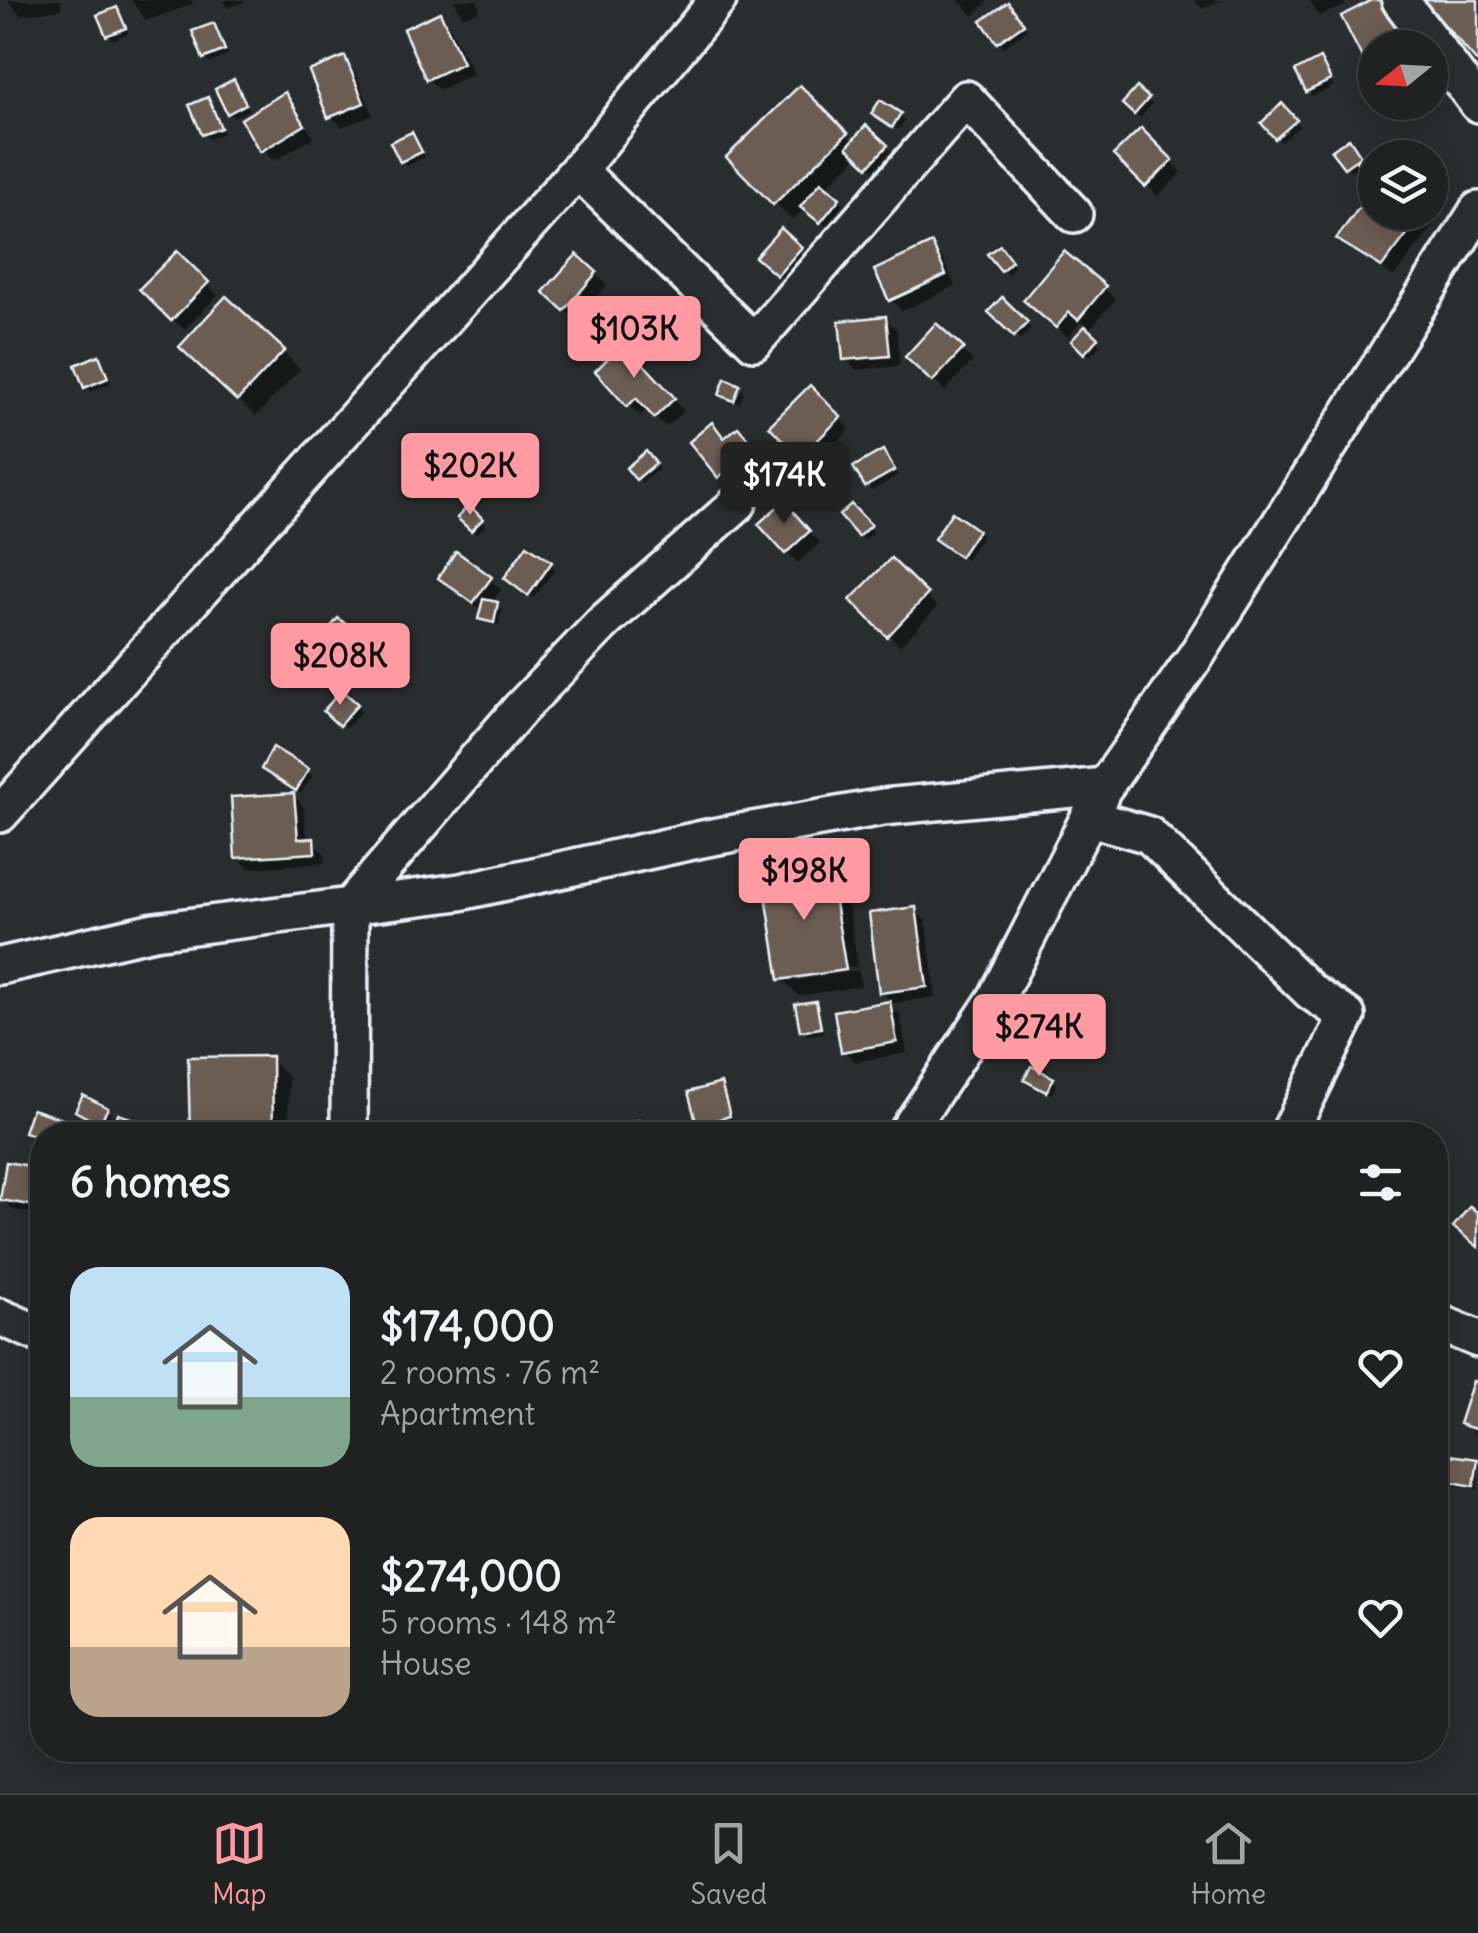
<!DOCTYPE html>
<html lang="en">
<head>
<meta charset="utf-8">
<style>
	:root { --surface:#202222; --page:#2d2f2f; --text:#f1f3f6; --muted:#a2a4a5; --line:#3d3f40; --accent:#ff9aa2 }
	body { margin:0; font-family:Delius,sans-serif; background:var(--page); color:var(--text); height:100vh; display:flex; flex-direction:column; font-size:38px; white-space:nowrap }
	* { box-sizing:border-box; margin:0 }
	p { font-size:32px; color:var(--muted) }
	.icon { flex:none; width:55px; height:55px; fill:none; stroke:currentColor; stroke-width:2; stroke-linecap:round; stroke-linejoin:round }
	.map { position:relative; flex:1; overflow:hidden }
	.sheet { position:absolute; left:30px; top:1122px; width:1418px; height:640px; display:flex; flex-direction:column; background:var(--surface); border-radius:40px; box-shadow:0 5px 25px #0003,0 0 0 2px var(--line) }
	.sheet>* { flex:none }
	.needle { width:65px; rotate:252deg }
	.buttons { position:absolute; left:1358px; top:30px; display:grid; gap:20px }
	.buttons a { display:grid; place-items:center; width:90px; height:90px; border-radius:50%; background:var(--surface); box-shadow:0 5px 25px #0003,0 0 0 2px var(--line); font-size:50px }
	.price { position:absolute; translate:-50% -85px; padding:0 22px; border-radius:10px; background:var(--accent); color:#111; font-size:32px; line-height:65px; filter:drop-shadow(0 2px 5px #0008) }
	.price::after { content:''; position:absolute; left:50%; top:60px; width:30px; height:22px; margin-left:-15px; background:inherit; clip-path:polygon(0 0,100% 0,50% 100%) }
	.price.selected { background:#222; color:#fff }
	ul { padding:0; list-style:none }
	li { display:flex; align-items:center; gap:30px; height:250px; padding:0 40px }
	li span { display:grid; place-items:center; flex:none; width:280px; height:200px; border-radius:30px; color:#555 }
	li>.icon { margin-inline-start:auto }
	span .icon { width:120px; height:120px; fill:#fffc; stroke-width:1 }
	li b { font-size:42px }
	h2 { display:flex; justify-content:space-between; align-items:center; height:120px; padding:0 40px; font-size:42px }
	.menu { display:flex; justify-content:space-around; align-items:center; height:140px; border-top:2px solid var(--line); background:var(--surface); font-size:28px; color:var(--muted) }
	.menu a { display:grid; justify-items:center; gap:5px }
	.menu .selected { color:var(--accent) }
	.map>svg:first-child { display:block }
</style>
</head>
<body>
<div class="map">
<svg width="1478" height="1793" viewBox="0 0 1478 1793">
	<rect width="100%" height="100%" fill="#2a2d2e"/>
	<filter id="ink" filterUnits="userSpaceOnUse"><feTurbulence type="fractalNoise" baseFrequency=".01" numOctaves="2"/><feDisplacementMap in="SourceGraphic" scale="20" xChannelSelector="R" yChannelSelector="G"/><feConvolveMatrix kernelMatrix="1 2 1 2 8 2 1 2 1" color-interpolation-filters="sRGB"/></filter>
	<g filter="url(#ink)">
		<g fill="#0007" fill-rule="evenodd">
			<path d="M 9,0 L 61,0 L 62,9 L 20,15 Z"/>
			<path d="M 131,0 L 192,0 L 193,4 L 146,21 Z"/>
			<path d="M 223,0 L 243,0 L 244,2 L 229,8 Z"/>
			<path d="M 454,0 L 477,0 L 480,11 L 463,17 Z"/>
			<path d="M 958,0 L 989,0 L 974,16 Z"/>
			<path d="M 1194,0 L 1222,0 L 1202,8 Z"/>
			<path d="M 1309,0 L 1343,0 L 1345,6 L 1319,16 Z"/>
			<path d="M 116,10 L 129,33 L 113,40 L 108,35 Z"/>
			<path d="M 1013,10 L 1027,30 L 1004,47 L 984,22 Z"/>
			<path d="M 439,15 L 450,26 L 473,74 L 439,90 L 428,79 Z"/>
			<path d="M 213,26 L 228,55 L 210,63 L 205,58 Z"/>
			<path d="M 344,59 L 355,71 L 373,115 L 342,127 L 331,116 Z"/>
			<path d="M 1319,61 L 1334,86 L 1313,96 L 1308,91 Z"/>
			<path d="M 234,82 L 249,110 L 234,117 L 229,113 Z"/>
			<path d="M 800,88 L 854,143 L 866,129 L 891,151 L 874,170 L 859,155 L 825,188 L 843,204 L 826,226 L 805,208 L 792,220 L 729,157 Z"/>
			<path d="M 1137,90 L 1152,104 L 1140,118 L 1125,104 Z"/>
			<path d="M 285,96 L 314,137 L 274,161 L 262,150 Z"/>
			<path d="M 208,100 L 224,133 L 209,139 L 204,134 Z"/>
			<path d="M 881,103 L 905,120 L 898,130 L 879,118 Z"/>
			<path d="M 1282,107 L 1300,126 L 1281,142 L 1264,123 Z"/>
			<path d="M 1141,131 L 1182,172 L 1158,196 L 1117,155 Z"/>
			<path d="M 412,135 L 425,157 L 407,166 L 402,161 Z"/>
			<path d="M 1353,146 L 1363,160 L 1375,158 L 1375,181 L 1361,164 L 1351,171 L 1335,151 Z"/>
			<path d="M 1375,191 L 1375,212 L 1430,212 L 1430,207 L 1440,217 L 1394,277 L 1339,238 Z"/>
			<path d="M 781,232 L 804,254 L 783,279 L 758,257 Z"/>
			<path d="M 931,246 L 942,257 L 955,286 L 902,311 L 891,300 Z"/>
			<path d="M 1004,253 L 1015,267 L 1007,274 L 1002,269 Z"/>
			<path d="M 177,254 L 218,295 L 184,330 L 142,289 Z"/>
			<path d="M 1065,254 L 1116,299 L 1087,332 L 1101,345 L 1090,356 L 1074,341 L 1088,326 L 1082,321 L 1068,337 L 1037,311 Z"/>
			<path d="M 577,257 L 607,285 L 576,320 L 557,303 Z"/>
			<path d="M 1002,301 L 1031,329 L 1020,340 L 991,312 Z"/>
			<path d="M 655,311 L 674,327 L 654,353 L 639,342 Z"/>
			<path d="M 886,319 L 897,330 L 900,366 L 856,370 L 845,358 Z"/>
			<path d="M 936,326 L 973,361 L 945,391 L 908,357 Z"/>
			<path d="M 283,352 L 300,369 L 256,416 L 199,364 Z"/>
			<path d="M 98,358 L 111,383 L 91,391 L 86,387 Z"/>
			<path d="M 635,358 L 684,411 L 666,427 L 648,408 L 640,416 L 598,371 Z"/>
			<path d="M 739,387 L 744,392 L 739,404 L 722,394 Z"/>
			<path d="M 810,389 L 850,429 L 813,467 L 773,426 Z"/>
			<path d="M 725,440 L 749,441 L 779,483 L 762,496 L 746,475 L 731,487 L 720,476 Z"/>
			<path d="M 646,455 L 659,469 L 642,483 L 630,468 Z"/>
			<path d="M 887,458 L 898,475 L 872,491 L 867,486 Z"/>
			<path d="M 851,507 L 873,532 L 864,540 L 842,515 Z"/>
			<path d="M 469,509 L 486,526 L 477,534 L 460,518 Z"/>
			<path d="M 795,515 L 820,543 L 798,563 L 787,552 Z"/>
			<path d="M 977,532 L 982,536 L 966,560 L 942,543 Z"/>
			<path d="M 891,561 L 937,607 L 900,646 L 853,600 Z"/>
			<path d="M 550,564 L 555,569 L 534,598 L 512,583 Z"/>
			<path d="M 441,578 L 490,579 L 501,590 L 491,603 L 502,610 L 498,626 L 486,623 L 483,611 Z"/>
			<path d="M 364,642 L 375,653 L 346,688 L 321,667 Z"/>
			<path d="M 342,694 L 361,711 L 346,729 L 327,711 Z"/>
			<path d="M 307,771 L 312,776 L 301,794 L 269,773 Z"/>
			<path d="M 293,796 L 304,807 L 307,841 L 324,852 L 325,863 L 249,868 L 238,857 Z"/>
			<path d="M 828,869 L 845,886 L 861,986 L 799,996 L 782,979 ZM 858,966 L 858,970 L 792,981 L 792,976 Z"/>
			<path d="M 915,910 L 926,921 L 936,997 L 893,1003 L 881,991 Z"/>
			<path d="M 815,1003 L 824,1033 L 807,1035 L 802,1030 Z"/>
			<path d="M 889,1004 L 900,1015 L 907,1053 L 855,1062 L 844,1051 Z"/>
			<path d="M 271,1059 L 288,1076 L 289,1135 L 192,1135 Z"/>
			<path d="M 1027,1080 L 1052,1080 L 1057,1085 L 1052,1095 Z"/>
			<path d="M 721,1086 L 734,1121 L 704,1128 L 699,1124 Z"/>
			<path d="M 107,1110 L 111,1115 L 104,1127 L 78,1111 Z"/>
			<path d="M 65,1122 L 70,1127 L 67,1135 L 42,1135 L 42,1140 L 27,1131 Z"/>
			<path d="M 8,1165 L 42,1171 L 42,1215 L 13,1210 L 2,1199 Z"/>
			<path d="M 1478,1385 L 1478,1436 L 1462,1423 Z"/>
			<path d="M 1438,1456 L 1478,1462 L 1478,1489 L 1439,1483 L 1435,1478 Z"/>
		</g>
		<g fill="#6c5d53" stroke="#e8f1f8" stroke-width="2.5">
			<path d="M 1372,0 L 1386,0 L 1410,48 L 1375,48 L 1374,81 L 1341,16 Z"/>
			<path d="M 1423,0 L 1478,0 L 1478,63 Z"/>
			<path d="M 1008,2 L 1024,24 L 997,43 L 981,21 Z"/>
			<path d="M 117,7 L 126,28 L 106,36 L 97,15 Z"/>
			<path d="M 440,12 L 463,63 L 426,80 L 403,29 Z"/>
			<path d="M 214,23 L 225,50 L 203,59 L 192,31 Z"/>
			<path d="M 345,56 L 364,103 L 328,118 L 309,71 Z"/>
			<path d="M 1320,58 L 1331,80 L 1306,92 L 1295,71 Z"/>
			<path d="M 234,79 L 246,104 L 227,114 L 215,89 Z"/>
			<path d="M 800,85 L 848,133 L 773,205 L 726,157 Z"/>
			<path d="M 1137,87 L 1149,98 L 1134,115 L 1122,104 Z"/>
			<path d="M 285,92 L 305,125 L 260,152 L 241,119 Z"/>
			<path d="M 208,97 L 221,128 L 202,135 L 189,105 Z"/>
			<path d="M 880,100 L 901,113 L 892,128 L 871,114 Z"/>
			<path d="M 1282,103 L 1297,120 L 1275,139 L 1261,123 Z"/>
			<path d="M 866,125 L 888,145 L 868,167 L 847,147 Z"/>
			<path d="M 1141,128 L 1173,160 L 1145,187 L 1113,155 Z"/>
			<path d="M 412,132 L 422,152 L 400,162 L 390,142 Z"/>
			<path d="M 1349,138 L 1361,156 L 1344,168 L 1331,151 Z"/>
			<path d="M 1375,147 L 1382,158 L 1375,158 L 1375,176 L 1370,180 L 1356,161 Z"/>
			<path d="M 821,182 L 840,198 L 820,223 L 800,207 Z"/>
			<path d="M 1375,186 L 1375,212 L 1424,212 L 1382,267 L 1336,239 Z"/>
			<path d="M 781,228 L 802,247 L 777,276 L 755,257 Z"/>
			<path d="M 932,243 L 946,275 L 889,301 L 874,270 Z"/>
			<path d="M 1000,245 L 1012,261 L 1001,271 L 987,254 Z"/>
			<path d="M 177,251 L 209,282 L 171,321 L 139,289 Z"/>
			<path d="M 1064,251 L 1106,286 L 1078,320 L 1069,312 L 1056,328 L 1023,300 Z"/>
			<path d="M 577,254 L 597,272 L 564,311 L 543,292 Z"/>
			<path d="M 226,296 L 285,350 L 237,401 L 179,347 Z"/>
			<path d="M 1002,297 L 1028,322 L 1014,337 L 988,312 Z"/>
			<path d="M 655,307 L 671,321 L 648,351 L 631,337 Z"/>
			<path d="M 886,316 L 890,356 L 843,360 L 839,321 Z"/>
			<path d="M 936,323 L 964,348 L 932,382 L 905,357 Z"/>
			<path d="M 1085,326 L 1098,338 L 1084,354 L 1071,341 Z"/>
			<path d="M 624,343 L 675,398 L 654,418 L 636,398 L 627,407 L 595,371 Z"/>
			<path d="M 99,355 L 108,378 L 84,388 L 75,365 Z"/>
			<path d="M 725,378 L 740,385 L 734,401 L 719,395 Z"/>
			<path d="M 810,385 L 841,417 L 800,458 L 769,426 Z"/>
			<path d="M 712,422 L 724,438 L 738,427 L 755,447 L 718,478 L 689,442 Z"/>
			<path d="M 883,450 L 895,470 L 865,487 L 853,467 Z"/>
			<path d="M 646,451 L 656,463 L 636,480 L 626,468 Z"/>
			<path d="M 763,459 L 776,477 L 756,493 L 742,474 Z"/>
			<path d="M 784,501 L 810,531 L 785,554 L 758,524 Z"/>
			<path d="M 851,504 L 871,525 L 858,537 L 839,515 Z"/>
			<path d="M 469,505 L 483,519 L 471,531 L 457,518 Z"/>
			<path d="M 952,512 L 978,530 L 960,557 L 934,539 Z"/>
			<path d="M 527,545 L 552,562 L 528,596 L 504,578 Z"/>
			<path d="M 456,551 L 492,577 L 473,603 L 438,578 Z"/>
			<path d="M 891,558 L 928,594 L 887,637 L 850,600 Z"/>
			<path d="M 483,599 L 498,602 L 494,623 L 478,619 Z"/>
			<path d="M 338,618 L 366,640 L 334,679 L 307,656 Z"/>
			<path d="M 342,690 L 358,704 L 339,726 L 323,711 Z"/>
			<path d="M 273,747 L 309,769 L 296,791 L 261,769 Z"/>
			<path d="M 294,793 L 298,839 L 314,838 L 315,853 L 235,858 L 231,797 Z"/>
			<path d="M 829,866 L 846,970 L 779,980 L 763,876 Z"/>
			<path d="M 916,907 L 927,987 L 879,993 L 869,913 Z"/>
			<path d="M 816,1001 L 821,1028 L 800,1031 L 795,1004 Z"/>
			<path d="M 890,1001 L 897,1042 L 841,1052 L 834,1011 Z"/>
			<path d="M 272,1056 L 273,1135 L 190,1135 L 188,1057 Z"/>
			<path d="M 1031,1066 L 1054,1078 L 1046,1092 L 1024,1080 Z"/>
			<path d="M 721,1083 L 730,1116 L 697,1125 L 688,1092 Z"/>
			<path d="M 83,1095 L 108,1108 L 99,1124 L 75,1111 Z"/>
			<path d="M 32,1109 L 66,1120 L 61,1135 L 42,1138 L 24,1132 Z"/>
			<path d="M 118,1114 L 146,1123 L 142,1135 L 111,1135 Z"/>
			<path d="M 640,1120 L 643,1135 L 593,1135 L 592,1129 Z"/>
			<path d="M 6,1162 L 42,1168 L 42,1207 L 0,1200 Z"/>
			<path d="M 1470,1206 L 1478,1213 L 1478,1247 L 1453,1227 Z"/>
			<path d="M 1473,1381 L 1478,1383 L 1478,1430 L 1459,1424 Z"/>
			<path d="M 1436,1453 L 1478,1459 L 1474,1486 L 1435,1479 Z"/>
		</g>
		<g fill="none" stroke-linecap="round" stroke-linejoin="round">
			<g stroke="#e8f1f8" stroke-width="42">
				<g id="minor">
					<path d="M 1400,0 L 1478,104"/>
					<path d="M 578,170 L 754,342 L 966,99 L 1074,214"/>
					<path d="M 0,814 L 578,170 L 718,0"/>
					<path d="M 1090,818 L 1149,835 L 1311,992 L 1347,1016 L 1288,1135"/>
					<path d="M 0,966 L 154,931 L 460,892 L 707,838 L 883,807 L 1105,786 L 1196,656 L 1478,210"/>
					<path d="M 349,1135 L 350,906 L 520,709 L 604,622 L 738,503"/>
					<path d="M 905,1135 L 995,1000 L 1100,796"/>
					<path d="M 0,1317 L 42,1335"/>
					<path d="M 1435,1321 L 1478,1339"/>
				</g>
			</g>
			<use href="#minor" stroke="#2a2d2e" stroke-width="35"/>
		</g>
	</g>
</svg>
<div class="buttons">
<a><svg class="needle" viewBox="-14 -14 28 28"><path d="M0-13l5 13h-10z" fill="#e53935"/><path d="M0 13l5-13h-10z" fill="#a2a4a5"/></svg></a>
<a><svg class="icon" aria-label="layers" viewBox="0 0 24 24"><path d="M12 4l9 5-9 5-9-5zM3 14l9 5 9-5"/></svg></a>
</div>
<b class="price" style="left:634px;top:381px">$103K</b>
<b class="price" style="left:470px;top:518px">$202K</b>
<b class="price selected" style="left:784px;top:527px">$174K</b>
<b class="price" style="left:340px;top:708px">$208K</b>
<b class="price" style="left:804px;top:923px">$198K</b>
<b class="price" style="left:1039px;top:1079px">$274K</b>
<section class="sheet">
<h2>6 homes<svg class="icon" aria-label="filters" viewBox="0 0 24 24"><path d="M4 7h16M4 17h16"/><circle cx="9" cy="7" r="2"/><circle cx="15" cy="17" r="2"/></svg></h2>
<ul>
<li><span style="background:linear-gradient(#bfe0f5 65%,#7fa58c 0)"><svg class="icon" aria-label="home" viewBox="0 0 24 24"><path d="M3 11l9-7 9 7M6 9v11h12V9"/></svg></span><div><b>$174,000</b><p>2 rooms · 76 m²</p><p>Apartment</p></div><svg class="icon" aria-label="heart" viewBox="0 0 24 24"><path d="M12 20l-8-8c-3-5 5-10 8-4 3-6 11-1 8 4z"/></svg></li>
<li><span style="background:linear-gradient(#ffd9b3 65%,#b9a48a 0)"><svg class="icon" aria-label="home" viewBox="0 0 24 24"><path d="M3 11l9-7 9 7M6 9v11h12V9"/></svg></span><div><b>$274,000</b><p>5 rooms · 148 m²</p><p>House</p></div><svg class="icon" aria-label="heart" viewBox="0 0 24 24"><path d="M12 20l-8-8c-3-5 5-10 8-4 3-6 11-1 8 4z"/></svg></li>
</ul>
</section>
</div>
<nav class="menu">
<a class="selected"><svg class="icon" aria-label="map" viewBox="0 0 24 24"><path d="M3 6l6-2 6 2 6-2v14l-6 2-6-2-6 2zM9 4v14M15 6v14"/></svg>Map</a>
<a><svg class="icon" aria-label="saved" viewBox="0 0 24 24"><path d="M7 4h10v16l-5-4-5 4z"/></svg>Saved</a>
<a><svg class="icon" aria-label="home" viewBox="0 0 24 24"><path d="M3 11l9-7 9 7M6 9v11h12V9"/></svg>Home</a>
</nav>
</body>
</html>
